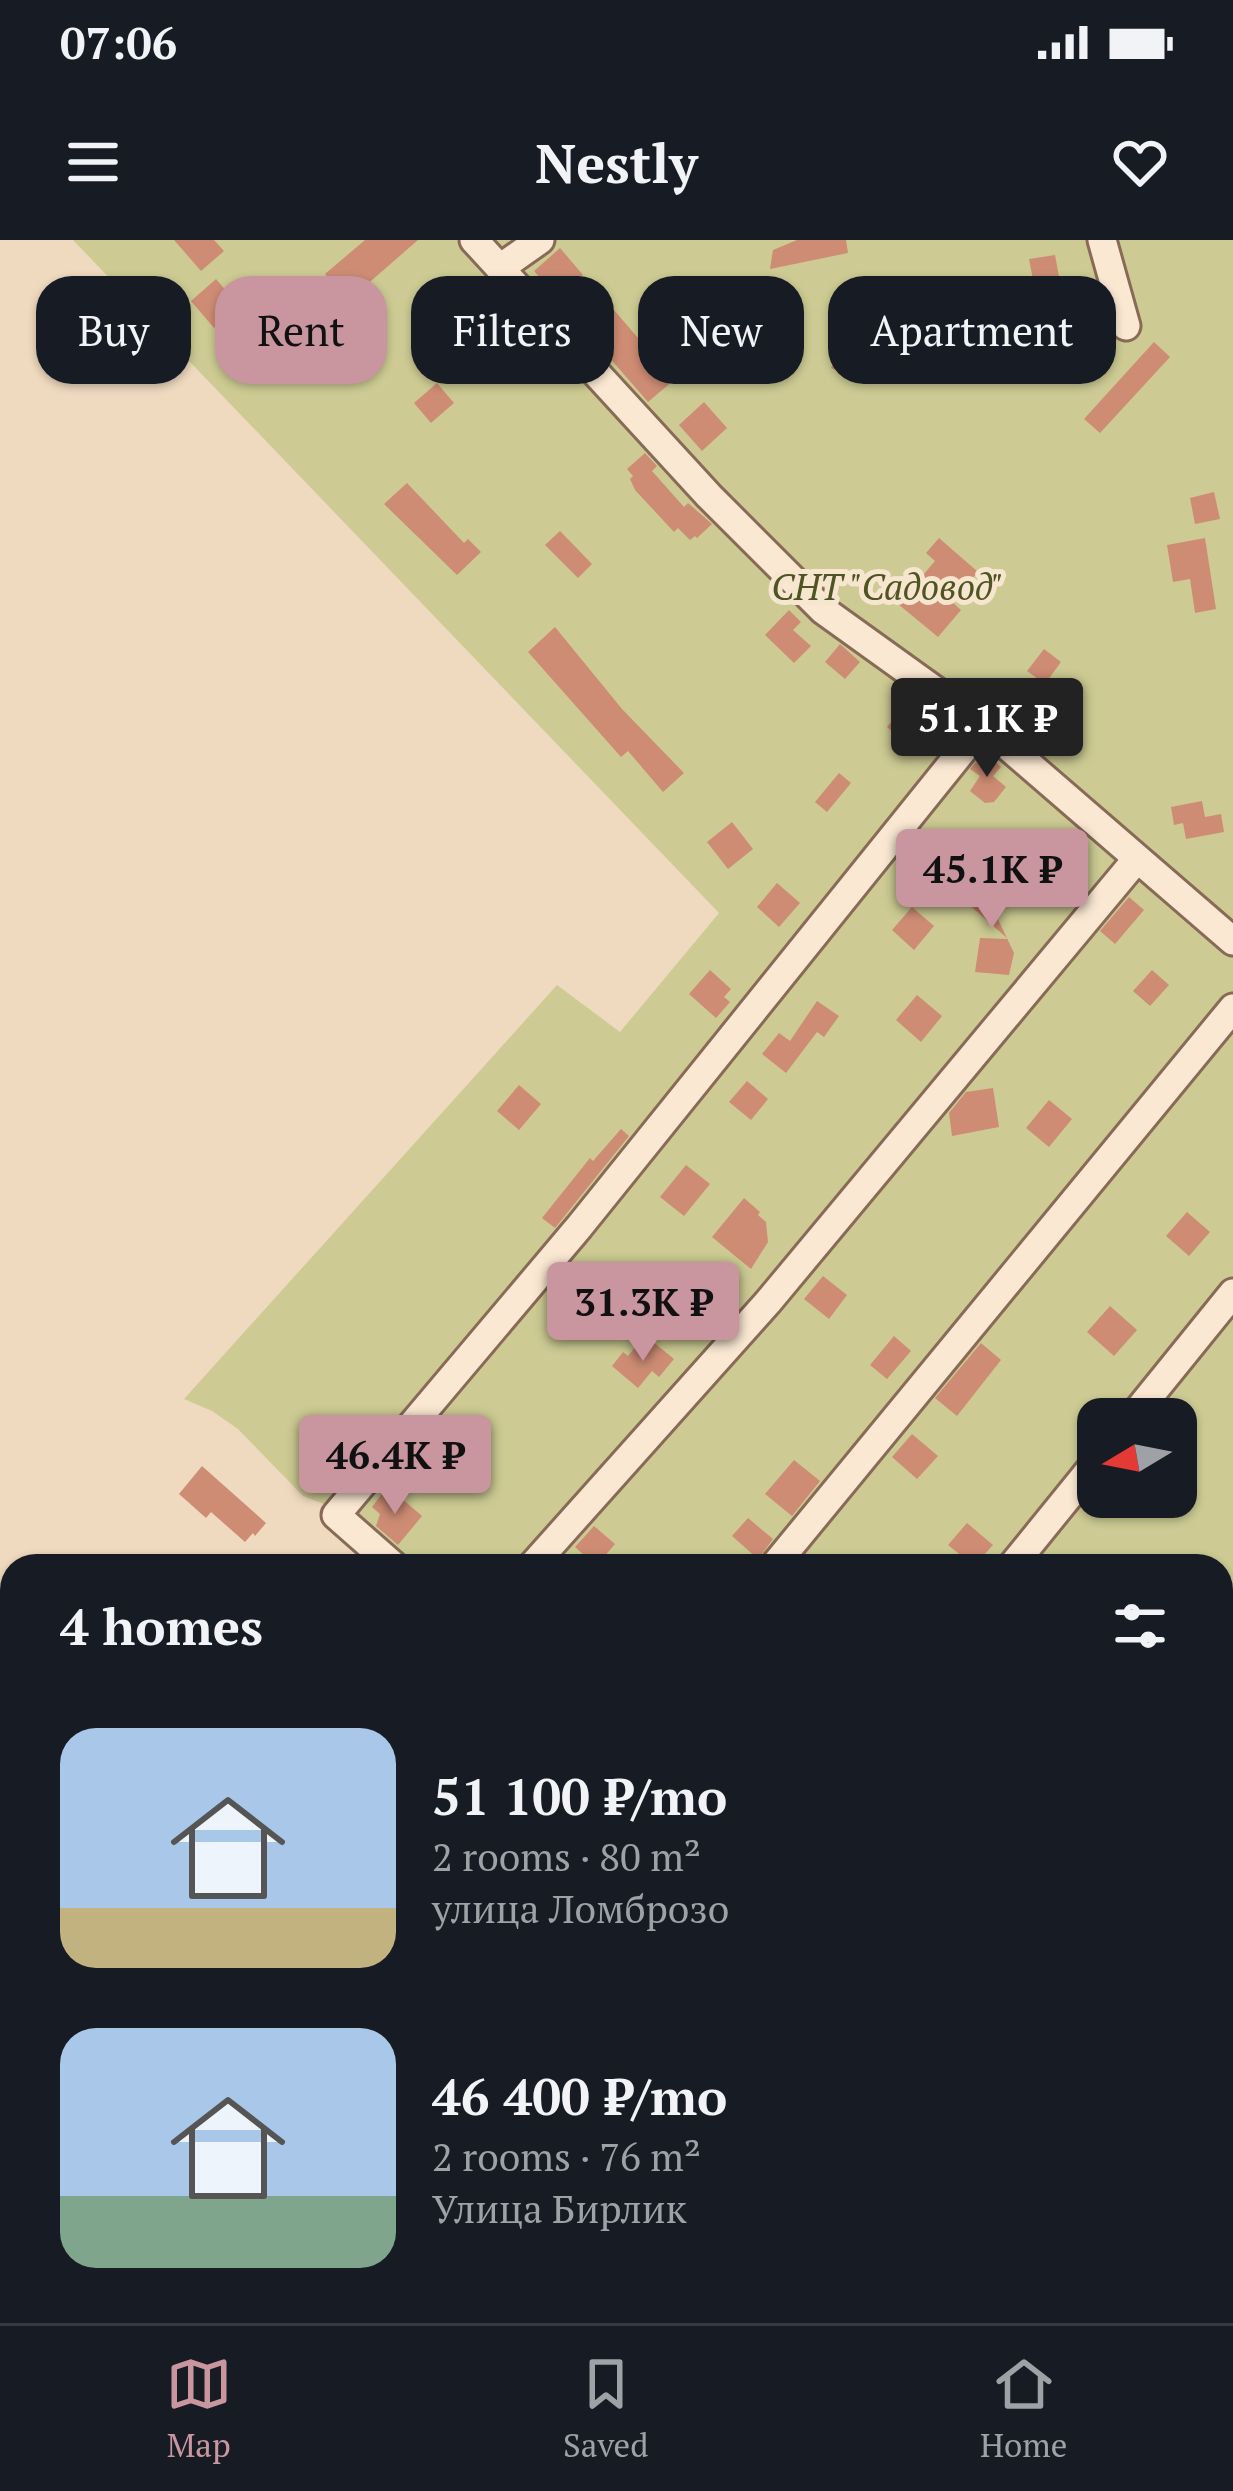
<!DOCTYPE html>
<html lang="en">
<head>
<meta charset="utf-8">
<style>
	:root { --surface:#171b24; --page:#20242c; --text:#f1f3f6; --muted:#9ea1a6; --line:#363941; --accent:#c996a0 }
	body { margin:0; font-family:"PT Serif",serif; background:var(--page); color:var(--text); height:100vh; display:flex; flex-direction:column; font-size:45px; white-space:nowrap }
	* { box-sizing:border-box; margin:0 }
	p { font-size:39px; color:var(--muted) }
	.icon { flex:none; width:66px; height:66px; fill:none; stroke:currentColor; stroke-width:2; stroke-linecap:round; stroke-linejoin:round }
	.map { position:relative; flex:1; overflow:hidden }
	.drawer { position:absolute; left:0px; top:1314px; width:1233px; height:771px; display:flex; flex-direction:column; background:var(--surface); border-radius:36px 36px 0 0; box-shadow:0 3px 9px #0004 }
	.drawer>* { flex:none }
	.top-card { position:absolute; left:36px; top:36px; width:1161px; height:108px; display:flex; gap:24px }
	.needle { width:78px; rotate:260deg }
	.fabs { position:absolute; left:1077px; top:1158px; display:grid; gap:24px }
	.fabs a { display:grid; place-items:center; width:120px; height:120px; border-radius:24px; background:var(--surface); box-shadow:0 3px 9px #0004; font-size:60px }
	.price { position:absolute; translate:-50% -102px; padding:0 27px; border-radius:12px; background:var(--accent); color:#111; font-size:39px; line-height:78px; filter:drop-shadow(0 3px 6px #0008) }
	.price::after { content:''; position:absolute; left:50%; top:72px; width:36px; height:27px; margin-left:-18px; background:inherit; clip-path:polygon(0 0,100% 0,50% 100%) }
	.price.active { background:#222; color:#fff }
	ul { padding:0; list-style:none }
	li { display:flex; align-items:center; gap:36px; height:300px; padding:0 60px }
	li span { display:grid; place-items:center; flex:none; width:336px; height:240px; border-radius:36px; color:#555 }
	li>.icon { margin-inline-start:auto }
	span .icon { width:144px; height:144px; fill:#fffc; stroke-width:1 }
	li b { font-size:51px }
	h2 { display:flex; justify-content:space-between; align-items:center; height:144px; padding:0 60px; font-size:51px }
	.pill { padding:0 42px; border-radius:36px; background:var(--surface); box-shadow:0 3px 9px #0004; font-size:42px; line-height:108px }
	.pill.active { background:var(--accent); color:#111 }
	.status { display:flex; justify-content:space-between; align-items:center; height:84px; padding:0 60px; background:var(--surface); direction:ltr }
	.status svg { height:33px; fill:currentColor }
	header { display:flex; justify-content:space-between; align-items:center; height:156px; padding:0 60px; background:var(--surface); font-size:54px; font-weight:800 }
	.tabs { display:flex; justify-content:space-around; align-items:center; height:168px; border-top:3px solid var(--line); background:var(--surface); font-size:33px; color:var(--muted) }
	.tabs a { display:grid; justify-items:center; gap:6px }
	.tabs .active { color:var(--accent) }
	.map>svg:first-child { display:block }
</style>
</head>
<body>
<div class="status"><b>07:06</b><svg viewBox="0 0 49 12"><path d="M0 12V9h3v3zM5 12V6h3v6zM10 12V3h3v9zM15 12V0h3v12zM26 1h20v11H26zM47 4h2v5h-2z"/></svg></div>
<header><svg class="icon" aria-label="menu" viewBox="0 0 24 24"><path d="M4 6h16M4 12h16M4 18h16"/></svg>Nestly<svg class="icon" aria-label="heart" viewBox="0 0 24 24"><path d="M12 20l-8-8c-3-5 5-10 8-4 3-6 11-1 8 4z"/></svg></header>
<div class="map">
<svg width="1233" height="2083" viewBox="0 0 1233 2083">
	<rect width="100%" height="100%" fill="#efdabf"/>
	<path fill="#cdcb93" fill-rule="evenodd" d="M 73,0 L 1233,0 L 1233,1616 L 1221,1631 L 1221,1326 L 410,1326 L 353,1275 L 303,1256 L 238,1189 L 212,1171 L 184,1159 L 557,745 L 620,792 L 719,673 ZM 1098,1179 L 1176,1179 L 1176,1257 L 1098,1257 Z"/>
	<g fill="#ce8c74">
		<path d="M 174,0 L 214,0 L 224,11 L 201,31 Z"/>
		<path d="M 365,0 L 418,0 L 348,61 L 325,34 Z"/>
		<path d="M 797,0 L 846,0 L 848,13 L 770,29 L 773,10 Z"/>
		<path d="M 560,8 L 583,35 L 557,57 L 534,31 Z"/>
		<path d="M 1055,15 L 1073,111 L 1048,116 L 1029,19 Z"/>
		<path d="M 216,39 L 239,66 L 214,88 L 191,61 Z"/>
		<path d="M 614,70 L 674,140 L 648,162 L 588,93 Z"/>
		<path d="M 752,86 L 783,98 L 773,122 L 743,110 Z"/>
		<path d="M 257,93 L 281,119 L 260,137 L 237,111 Z"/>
		<path d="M 842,101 L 873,114 L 862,141 L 831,128 Z"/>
		<path d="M 1154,102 L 1170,117 L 1100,193 L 1084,179 Z"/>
		<path d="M 437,143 L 454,163 L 431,183 L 414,163 Z"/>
		<path d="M 704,162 L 727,188 L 702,211 L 679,185 Z"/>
		<path d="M 645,213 L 657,226 L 652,231 L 684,267 L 688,263 L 712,284 L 697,298 L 695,296 L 690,300 L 678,288 L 674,292 L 635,250 L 630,239 L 633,236 L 627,229 Z"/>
		<path d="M 407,243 L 464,303 L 468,299 L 481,312 L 457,335 L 384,264 Z"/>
		<path d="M 1214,252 L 1220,279 L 1195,284 L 1190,258 Z"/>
		<path d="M 560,291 L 592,324 L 578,338 L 545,305 Z"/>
		<path d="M 939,298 L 978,332 L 952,362 L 961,370 L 938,397 L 898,364 L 935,321 L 926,313 Z"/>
		<path d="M 1205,298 L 1216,369 L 1195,373 L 1190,339 L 1173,342 L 1167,305 Z"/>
		<path d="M 789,370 L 801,382 L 793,390 L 811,406 L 794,423 L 765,395 Z"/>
		<path d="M 555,387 L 622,469 L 684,533 L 663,552 L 628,511 L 621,517 L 528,412 Z"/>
		<path d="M 840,404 L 860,422 L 845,439 L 825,422 Z"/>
		<path d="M 1044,409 L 1061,422 L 1045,444 L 1027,431 Z"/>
		<path d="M 903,468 L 925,487 L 909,506 L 887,487 Z"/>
		<path d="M 985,512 L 1001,527 L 993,536 L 1006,547 L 994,562 L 985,563 L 970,551 L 980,536 L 970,529 Z"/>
		<path d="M 839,533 L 851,543 L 827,572 L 815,562 Z"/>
		<path d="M 1202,561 L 1205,577 L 1221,574 L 1224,592 L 1186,599 L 1183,583 L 1174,585 L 1171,567 Z"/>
		<path d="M 732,582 L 753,609 L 728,629 L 707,602 Z"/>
		<path d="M 1050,592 L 1071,609 L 1053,632 L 1032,614 Z"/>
		<path d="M 995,633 L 1009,645 L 995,662 L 986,654 L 1014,713 L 1009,735 L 975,732 L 980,698 L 1008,699 L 967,663 Z"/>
		<path d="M 777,643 L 800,663 L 779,687 L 757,667 Z"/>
		<path d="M 1129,657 L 1144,670 L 1115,704 L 1100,691 Z"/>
		<path d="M 912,667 L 934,686 L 914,710 L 892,690 Z"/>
		<path d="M 710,730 L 731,749 L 724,757 L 730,762 L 716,778 L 689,754 Z"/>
		<path d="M 1152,730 L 1169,745 L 1150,766 L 1133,751 Z"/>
		<path d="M 917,755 L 942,776 L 921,802 L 896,780 Z"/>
		<path d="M 817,761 L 839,776 L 824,797 L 817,792 L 786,833 L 762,814 L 779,793 L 790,801 Z"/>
		<path d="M 747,841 L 768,859 L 751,880 L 729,862 Z"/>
		<path d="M 519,845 L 541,864 L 519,890 L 497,871 Z"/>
		<path d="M 993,848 L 999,887 L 952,896 L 949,873 L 966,852 Z"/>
		<path d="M 1049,860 L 1072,879 L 1049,907 L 1026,888 Z"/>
		<path d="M 621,889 L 629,896 L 555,988 L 542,978 L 590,918 L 593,921 Z"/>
		<path d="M 686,925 L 710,944 L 684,976 L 660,957 Z"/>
		<path d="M 744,958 L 760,972 L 758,975 L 766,982 L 768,1002 L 751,1029 L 712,997 Z"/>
		<path d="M 1187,972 L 1210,992 L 1189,1016 L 1166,996 Z"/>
		<path d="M 591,1032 L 617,1052 L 594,1081 L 568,1060 Z"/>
		<path d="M 823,1036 L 847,1055 L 829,1079 L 804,1059 Z"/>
		<path d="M 1110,1066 L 1137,1090 L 1114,1116 L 1087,1092 Z"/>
		<path d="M 894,1096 L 911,1111 L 887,1139 L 870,1125 Z"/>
		<path d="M 652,1101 L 674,1119 L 659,1137 L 652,1131 L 638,1148 L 612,1126 L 623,1112 L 628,1116 L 636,1106 L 644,1112 Z"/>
		<path d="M 981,1103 L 1001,1120 L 957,1176 L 935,1158 Z"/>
		<path d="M 912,1194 L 938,1216 L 917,1239 L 892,1217 Z"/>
		<path d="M 794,1220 L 820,1241 L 792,1276 L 765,1254 Z"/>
		<path d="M 202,1226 L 266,1283 L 255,1296 L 253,1293 L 245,1302 L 211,1272 L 206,1278 L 179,1254 Z"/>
		<path d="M 394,1252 L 422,1276 L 398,1305 L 376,1286 L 380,1274 L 372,1267 L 381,1255 Z"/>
		<path d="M 748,1278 L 773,1299 L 758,1319 L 732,1296 Z"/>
		<path d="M 967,1283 L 993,1305 L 974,1326 L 948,1305 Z"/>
		<path d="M 594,1286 L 615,1304 L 596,1326 L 575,1307 Z"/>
	</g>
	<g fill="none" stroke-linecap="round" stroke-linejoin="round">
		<g stroke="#886a57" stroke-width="33">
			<g id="minor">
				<path d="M 474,0 L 709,256 L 823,370 L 983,485 L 1233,701"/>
				<path d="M 1102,0 L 1126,86"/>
				<path d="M 500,28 L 540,0"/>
				<path d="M 1131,1179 L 1233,1053"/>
				<path d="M 394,1326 L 336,1275 L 579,987 L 983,485"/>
				<path d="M 532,1326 L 768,1062 L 1136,620"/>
				<path d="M 774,1326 L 1233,768"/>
				<path d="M 1012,1326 L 1098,1220"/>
				<path d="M 0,1376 L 12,1385"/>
				<path d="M 0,1734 L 12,1744"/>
				<path d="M 0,2061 L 12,2047"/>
				<path d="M 53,2073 L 64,2083"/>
				<path d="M 400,2073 L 412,2083"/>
				<path d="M 878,2073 L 890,2083"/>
			</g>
		</g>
		<use href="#minor" stroke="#fae8d2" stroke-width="27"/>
	</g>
	<g text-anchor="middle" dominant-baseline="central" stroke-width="10" stroke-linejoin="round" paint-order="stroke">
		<g font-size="36" font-style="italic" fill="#4f5422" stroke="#f6e5cf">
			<text x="887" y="346">СНТ "Садовод"</text>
		</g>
	</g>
</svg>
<div class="fabs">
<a><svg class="needle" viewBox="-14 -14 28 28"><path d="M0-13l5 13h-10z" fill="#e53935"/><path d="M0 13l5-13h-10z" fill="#9ea1a6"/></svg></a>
</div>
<b class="price active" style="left:987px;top:540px">51.1K ₽</b>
<b class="price" style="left:992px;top:691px">45.1K ₽</b>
<b class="price" style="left:643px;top:1124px">31.3K ₽</b>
<b class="price" style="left:395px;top:1277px">46.4K ₽</b>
<div class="top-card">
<a class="pill">Buy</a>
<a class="pill active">Rent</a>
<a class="pill">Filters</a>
<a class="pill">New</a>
<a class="pill">Apartment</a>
</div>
<section class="drawer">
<h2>4 homes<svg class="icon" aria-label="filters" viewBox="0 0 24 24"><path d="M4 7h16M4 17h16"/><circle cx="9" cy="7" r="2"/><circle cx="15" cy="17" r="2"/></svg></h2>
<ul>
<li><span style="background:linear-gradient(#a9c7e8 75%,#c2b280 0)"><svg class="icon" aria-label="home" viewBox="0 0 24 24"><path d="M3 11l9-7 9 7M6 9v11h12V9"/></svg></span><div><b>51 100 ₽/mo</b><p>2 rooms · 80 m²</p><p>улица Ломброзо</p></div></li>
<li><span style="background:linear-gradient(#a9c7e8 70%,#7fa58c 0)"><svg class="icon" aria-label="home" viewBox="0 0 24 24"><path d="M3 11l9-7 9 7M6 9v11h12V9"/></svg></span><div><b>46 400 ₽/mo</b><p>2 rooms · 76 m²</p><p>Улица Бирлик</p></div></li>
</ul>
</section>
</div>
<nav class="tabs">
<a class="active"><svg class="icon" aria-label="map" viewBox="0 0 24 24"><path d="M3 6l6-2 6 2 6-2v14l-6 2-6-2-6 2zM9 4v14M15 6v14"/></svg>Map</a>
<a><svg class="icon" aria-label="saved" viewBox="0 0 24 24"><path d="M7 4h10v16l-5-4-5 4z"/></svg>Saved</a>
<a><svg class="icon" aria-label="home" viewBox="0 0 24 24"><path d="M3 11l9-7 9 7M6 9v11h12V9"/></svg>Home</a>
</nav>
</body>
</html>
